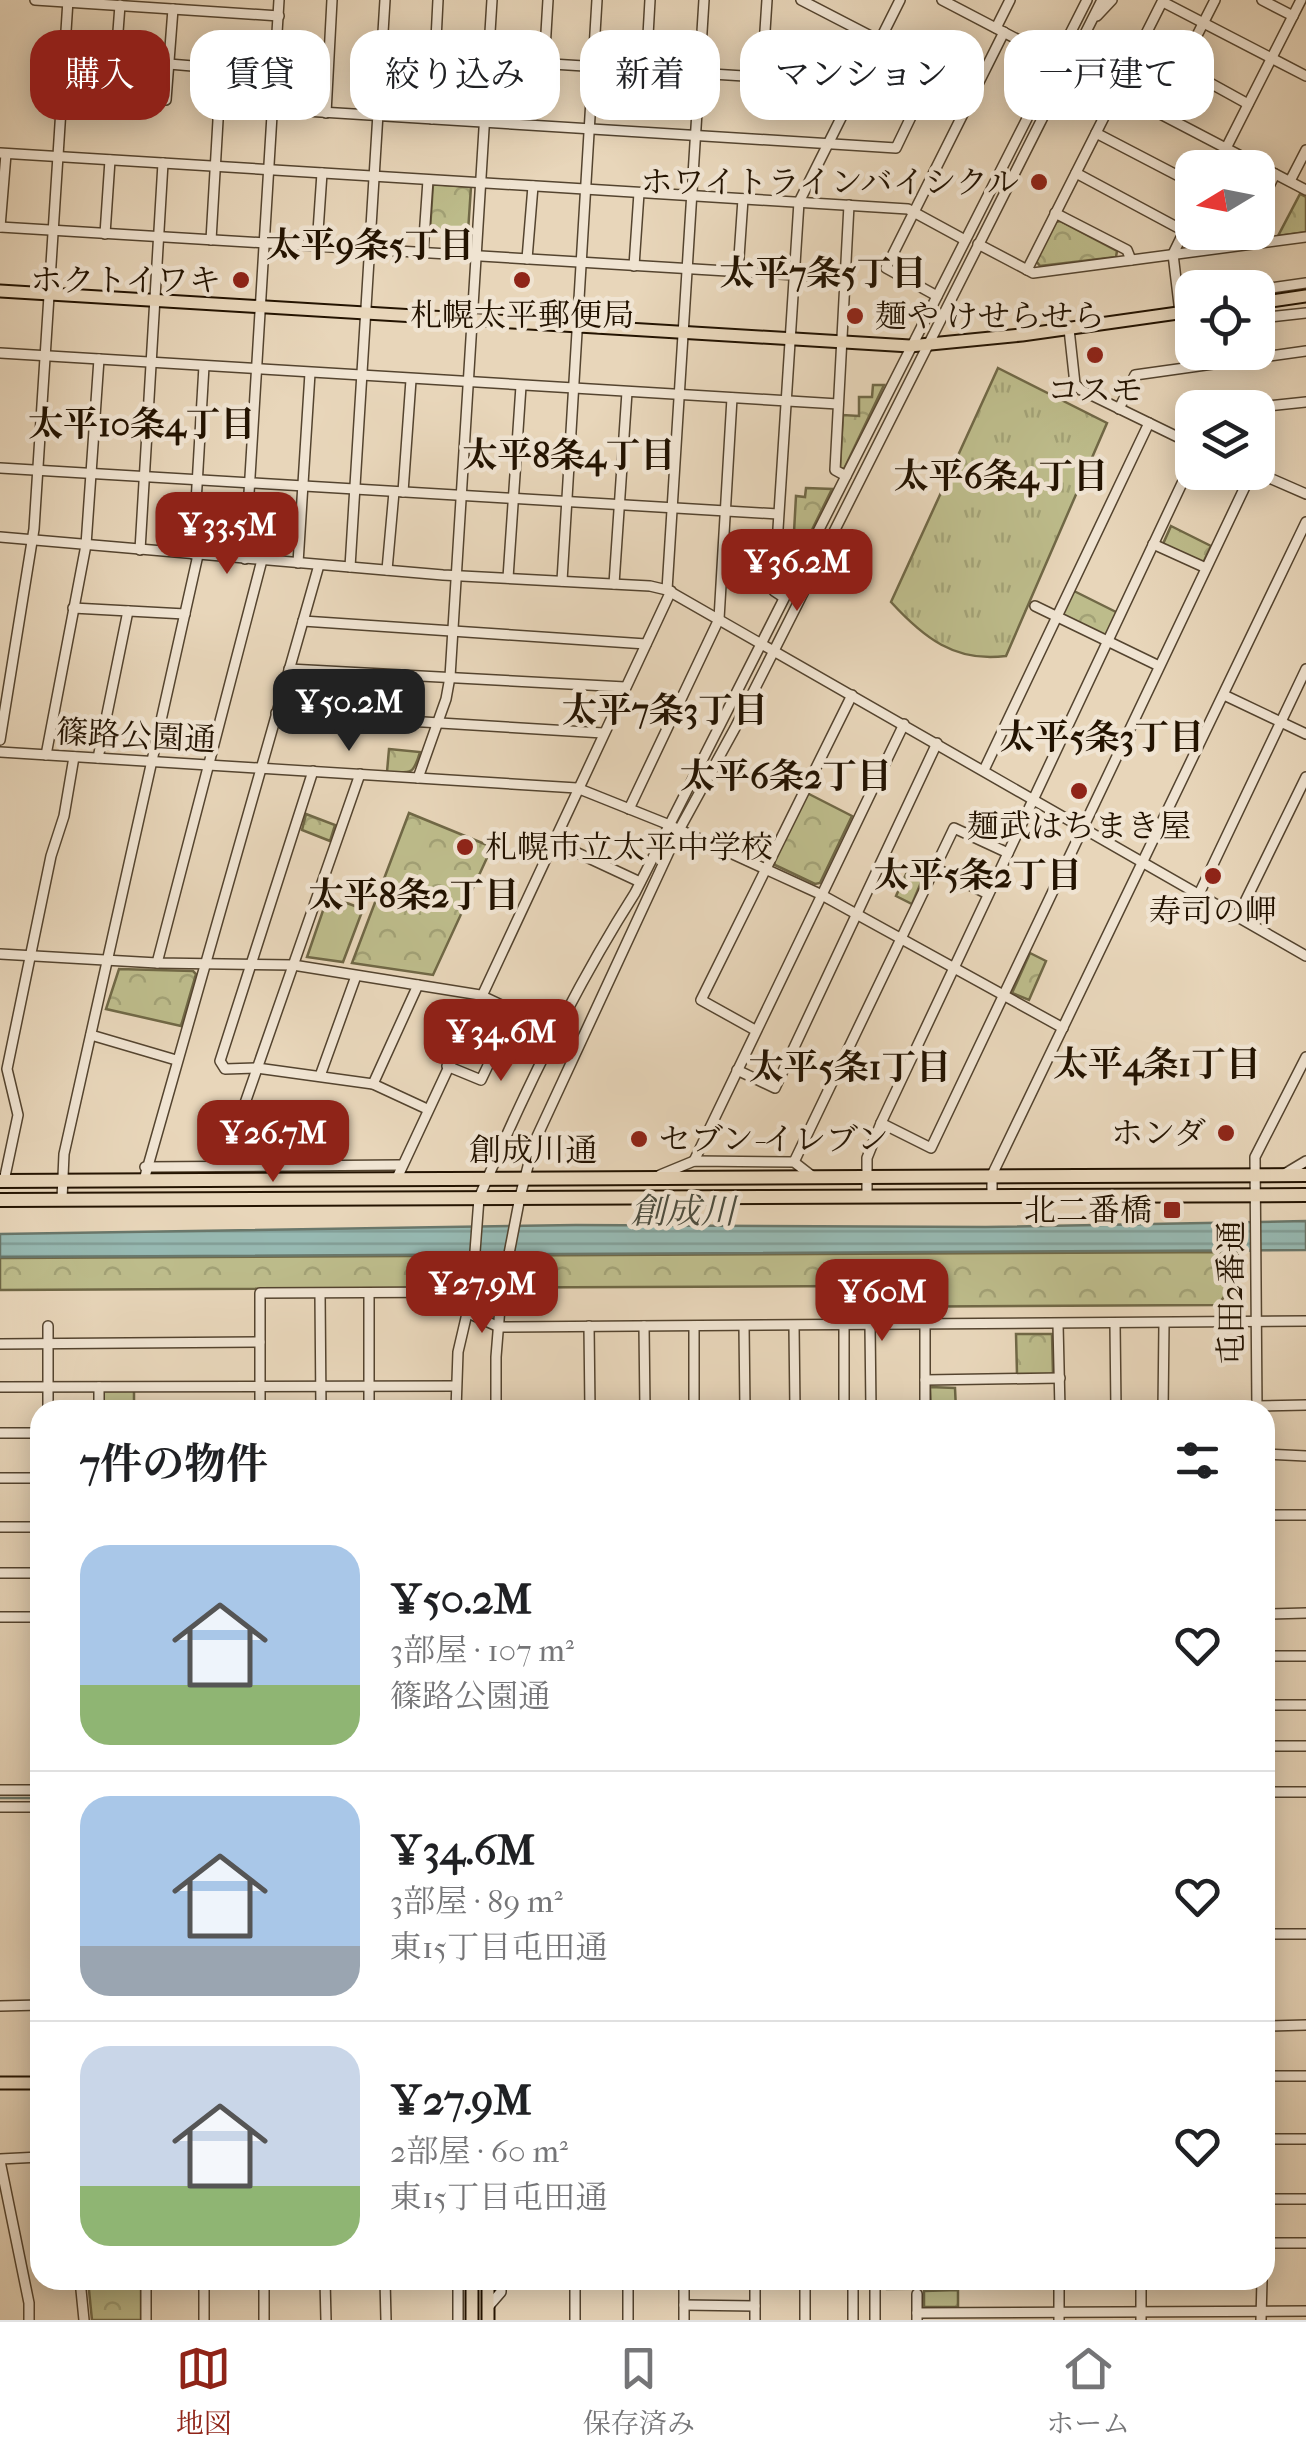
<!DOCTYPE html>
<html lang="ja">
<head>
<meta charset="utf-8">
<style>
	:root { --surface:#fff; --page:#f2f2f2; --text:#202124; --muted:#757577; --line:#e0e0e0; --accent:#8f2418 }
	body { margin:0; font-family:"IM FELL French Canon","Noto Serif JP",serif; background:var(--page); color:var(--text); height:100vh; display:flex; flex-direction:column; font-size:38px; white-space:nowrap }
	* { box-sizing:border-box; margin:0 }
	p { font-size:32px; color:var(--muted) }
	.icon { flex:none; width:55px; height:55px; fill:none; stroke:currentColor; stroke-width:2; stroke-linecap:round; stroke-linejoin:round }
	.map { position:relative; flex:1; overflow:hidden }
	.details { position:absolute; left:30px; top:1400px; width:1245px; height:890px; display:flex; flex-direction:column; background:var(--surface); border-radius:30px; box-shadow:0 5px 25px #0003 }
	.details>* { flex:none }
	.guide { position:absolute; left:30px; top:30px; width:1248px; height:90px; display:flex; gap:20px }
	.needle { width:65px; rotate:260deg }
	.tools { position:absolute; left:1175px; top:150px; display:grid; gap:20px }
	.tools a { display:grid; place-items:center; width:100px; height:100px; border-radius:20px; background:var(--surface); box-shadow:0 5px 25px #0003; font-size:50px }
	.price { position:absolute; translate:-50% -85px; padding:0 22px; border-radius:20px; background:var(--accent); color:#fff; font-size:32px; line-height:65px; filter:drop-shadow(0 2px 5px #0008) }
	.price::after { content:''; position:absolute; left:50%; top:60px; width:30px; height:22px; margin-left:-15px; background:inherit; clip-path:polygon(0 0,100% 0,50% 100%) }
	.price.selected { background:#222; color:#fff }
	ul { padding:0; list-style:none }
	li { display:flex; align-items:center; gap:30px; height:250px; padding:0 50px }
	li+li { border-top:2px solid var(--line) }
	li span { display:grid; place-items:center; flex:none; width:280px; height:200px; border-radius:30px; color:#555 }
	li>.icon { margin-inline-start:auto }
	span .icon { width:120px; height:120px; fill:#fffc; stroke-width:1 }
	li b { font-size:42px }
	h2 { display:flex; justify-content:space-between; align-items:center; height:120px; padding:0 50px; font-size:42px }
	.chip { padding:0 35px; border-radius:30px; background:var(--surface); box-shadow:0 5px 25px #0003; font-size:35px; line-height:90px }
	.chip.selected { background:var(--accent); color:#fff }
	.menu { display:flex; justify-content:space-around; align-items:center; height:140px; border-top:2px solid var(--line); background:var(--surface); font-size:28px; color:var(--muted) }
	.menu a { display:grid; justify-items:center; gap:5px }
	.menu .selected { color:var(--accent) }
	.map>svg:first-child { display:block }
</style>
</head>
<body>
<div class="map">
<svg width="1306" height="2320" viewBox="0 0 1306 2320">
	<defs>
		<pattern id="grass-tufts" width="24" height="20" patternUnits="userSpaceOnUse" patternTransform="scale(2.5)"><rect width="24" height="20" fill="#bdbc8b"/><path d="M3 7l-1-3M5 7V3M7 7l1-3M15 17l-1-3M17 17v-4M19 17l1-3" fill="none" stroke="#a2a176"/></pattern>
		<pattern id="park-crowns" width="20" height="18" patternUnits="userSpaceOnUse" patternTransform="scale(2.5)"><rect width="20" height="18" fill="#bdbc8b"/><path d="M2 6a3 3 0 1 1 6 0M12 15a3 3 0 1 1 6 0" fill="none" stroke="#a2a176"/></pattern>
		<pattern id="water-rules" width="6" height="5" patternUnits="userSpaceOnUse" patternTransform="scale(2.5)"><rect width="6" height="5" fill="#97b9b2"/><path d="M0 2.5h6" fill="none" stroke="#829e97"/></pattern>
	</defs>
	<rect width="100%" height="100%" fill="#e8d6ba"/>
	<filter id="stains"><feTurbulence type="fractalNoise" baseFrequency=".002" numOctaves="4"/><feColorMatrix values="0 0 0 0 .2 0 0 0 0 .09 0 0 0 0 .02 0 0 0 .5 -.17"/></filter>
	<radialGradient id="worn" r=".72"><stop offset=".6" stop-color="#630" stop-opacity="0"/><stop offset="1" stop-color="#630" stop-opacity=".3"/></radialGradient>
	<path fill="url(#grass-tufts)" stroke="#706846" stroke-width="2.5" d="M 998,368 L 1107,423 L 1006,656 C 955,663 923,637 891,602 Z"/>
	<g fill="url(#park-crowns)" stroke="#706846" stroke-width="2.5">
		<path d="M 433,184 L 471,187 L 468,232 L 430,230 Z"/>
		<path d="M 1300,194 L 1306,197 L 1306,232 L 1278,236 Z"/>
		<path d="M 1060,221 L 1117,251 L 1116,257 L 1040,266 L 1036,261 L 1056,222 Z"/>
		<path d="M 873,385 L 884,385 L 844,469 L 840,468 L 843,415 L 859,416 L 859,397 L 872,397 Z"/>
		<path d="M 806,488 L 832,489 L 783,589 L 779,588 L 782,532 L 794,532 L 796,496 L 805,497 Z"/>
		<path d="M 1171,526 L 1211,546 L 1203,563 L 1163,544 Z"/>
		<path d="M 1070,589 L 1120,614 L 1107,641 L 1057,616 Z"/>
		<path d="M 389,749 L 420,752 C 413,776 411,773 387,772 Z"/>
		<path d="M 807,793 L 852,816 L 820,883 L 815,884 L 775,865 L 774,862 Z"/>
		<path d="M 409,813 L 492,847 L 433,975 L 352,963 Z"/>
		<path d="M 306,814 L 335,825 L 330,841 L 302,830 Z"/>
		<path d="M 907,872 L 922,880 L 912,904 L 896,896 Z"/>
		<path d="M 1030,953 L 1046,961 L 1029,1000 L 1012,993 Z"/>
		<path d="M 119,969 L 193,971 L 196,974 L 181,1026 L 106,1009 Z"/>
		<path d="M 1239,1252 L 1240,1275 L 1218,1305 L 852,1307 L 850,1286 L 0,1290 L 0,1258 Z"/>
		<path d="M 1016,1334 L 1052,1334 L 1053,1374 L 1017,1374 Z"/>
		<rect x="99" y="1387" width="35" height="23"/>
		<path d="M 930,1387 L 955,1388 L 956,1410 L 931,1410 Z"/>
		<path d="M 88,2280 L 141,2280 L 141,2320 L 92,2320 Z"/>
		<path d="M 958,2290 L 958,2307 L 924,2307 L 924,2291 Z"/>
	</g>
	<g fill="#bdbc8b" stroke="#706846" stroke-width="2.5">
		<path d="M 328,896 L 363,909 L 343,962 L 307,957 Z"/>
		<path d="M 886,2280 L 1003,2280 L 1003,2288 L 887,2289 Z"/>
	</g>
	<path fill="url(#water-rules)" stroke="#69776b" stroke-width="2.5" d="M 1306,1221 L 1306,1250 L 0,1257 L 0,1234 L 576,1225 L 986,1227 Z"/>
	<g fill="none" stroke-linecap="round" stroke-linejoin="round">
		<path stroke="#69776b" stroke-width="2.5" d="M 0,1798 L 40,1798"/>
		<g stroke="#54442f" stroke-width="12">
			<g id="minor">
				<path d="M 35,0 L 279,16"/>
				<path d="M 801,0 L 975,90"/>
				<path d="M 942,0 L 1306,190"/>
				<path d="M 1262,0 L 1293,16"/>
				<path d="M 1163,2 L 1306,76"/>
				<path d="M 1097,16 L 1112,0"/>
				<path d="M 996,28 L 1010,0"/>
				<path d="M 489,60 L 858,83"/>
				<path d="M 169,64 L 275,73"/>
				<path d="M 544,66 L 548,0"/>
				<path d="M 1181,67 L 1248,104"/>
				<path d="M 646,71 L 650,0"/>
				<path d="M 762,77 L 767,0"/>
				<path d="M 62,95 L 166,100 L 173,9"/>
				<path d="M 113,98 L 120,5"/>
				<path d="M 273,109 L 896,148 L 934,69"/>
				<path d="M 1158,112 L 1215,0"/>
				<path d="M 326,113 L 332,0"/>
				<path d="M 432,119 L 438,0"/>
				<path d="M 1096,133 L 1192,183"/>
				<path d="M 0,153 L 908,209 L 965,240"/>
				<path d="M 1216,168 L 1301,0"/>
				<path d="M 1076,173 L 1184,231"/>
				<path d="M 1290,181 L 1306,150"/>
				<path d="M 1258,209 L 1275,174"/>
				<path d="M 1055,213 L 1127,250 L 1131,260"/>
				<path d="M 0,227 L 844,278"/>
				<path d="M 0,227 L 6,154"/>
				<path d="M 105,234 L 110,160"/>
				<path d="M 211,240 L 221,69"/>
				<path d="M 978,244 L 1033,273 L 1306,237"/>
				<path d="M 317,246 L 322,173"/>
				<path d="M 423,253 L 428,180"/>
				<path d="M 527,259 L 533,186"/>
				<path d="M 634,266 L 639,193"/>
				<path d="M 1027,270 L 1163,0"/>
				<path d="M 738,272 L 743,199"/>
				<path d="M 1258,294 L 1264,289 L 1306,283"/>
				<path d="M 937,296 L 886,268 L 1004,32"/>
				<path d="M 1258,311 L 1269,317 L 1306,313"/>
				<path d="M 1180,313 L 1173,254 L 1192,215"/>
				<path d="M 1069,329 L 1075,384 L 1081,390 L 1192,444"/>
				<path d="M 0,353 L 838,404"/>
				<path d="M 1259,407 L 1306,402"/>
				<path d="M 1260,407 L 1263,476"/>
				<path d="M 1119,409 L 1135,375 L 1306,351"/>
				<path d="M 0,468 L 778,514"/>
				<path d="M 1258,473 L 1306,494"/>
				<path d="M 846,476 L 835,470 L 849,205"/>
				<path d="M 403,492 L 411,380"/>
				<path d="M 0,537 L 443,575 L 650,586 L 667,590 L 1306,956"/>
				<path d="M 1153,544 L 1206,568"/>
				<path d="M 140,550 L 163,163"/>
				<path d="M 193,554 L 204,366"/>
				<path d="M 245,559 L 279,0"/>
				<path d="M 298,563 L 310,373"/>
				<path d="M 350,567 L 385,0"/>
				<path d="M 387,570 L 394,492"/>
				<path d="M 508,578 L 521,386"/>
				<path d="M 562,581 L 597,0"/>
				<path d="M 614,584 L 627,392"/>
				<path d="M 667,590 L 704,0"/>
				<path d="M 783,597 L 774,591 L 799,202 L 900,0"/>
				<path d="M 1035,606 L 1159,666"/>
				<path d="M 73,608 L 185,614"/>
				<path d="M 303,621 L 646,644"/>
				<path d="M 289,669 L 625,687"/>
				<path d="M 1224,695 L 1306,734"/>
				<path d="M 276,713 L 603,733"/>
				<path d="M 0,740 L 34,529 L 68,0"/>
				<path d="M 0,752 L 577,788 L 667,824 L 820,894 L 1063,1028"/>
				<path d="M 46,755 L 86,545 L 99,359"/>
				<path d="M 98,758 L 128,611"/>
				<path d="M 984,770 L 1149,423"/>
				<path d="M 313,771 L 220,1061 L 225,1069 L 257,1068 L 373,1084 L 427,1109"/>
				<path d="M 418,778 L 446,699 L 450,677 L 492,0"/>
				<path d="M 629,809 L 719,619 L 732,398"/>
				<path d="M 552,841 L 640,882"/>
				<path d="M 935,868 L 988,894"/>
				<path d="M 1199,894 L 1306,669"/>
				<path d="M 1238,916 L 1306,777"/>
				<path d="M 0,954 L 157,963 L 293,965 L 480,995 L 555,1030"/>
				<path d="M 157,963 L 262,560"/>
				<path d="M 755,1030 L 701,1000 L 852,695"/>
				<path d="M 91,1035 L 176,1060"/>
				<path d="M 447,1066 L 481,1080 L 514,1011"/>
				<path d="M 737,1070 L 775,1088 L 937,743"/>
				<path d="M 320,1076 L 356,976"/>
				<path d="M 373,1084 L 418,985"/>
				<path d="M 881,1123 L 931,1148 L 1252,472"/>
				<path d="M 694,1161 L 904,724"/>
				<path d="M 794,1162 L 954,828 L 1008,853"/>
				<path d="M 223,1166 L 360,774"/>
				<path d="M 145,1167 L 400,1165"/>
				<path d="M 1286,1173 L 1306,1161"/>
				<path d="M 660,1175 L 694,1161 L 794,1162 L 812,1176"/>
				<path d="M 397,1178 L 671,591"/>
				<path d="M 144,1180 L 319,565"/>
				<path d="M 4,1181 L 18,1115 L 7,1069 L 51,856 L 64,816 L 74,757"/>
				<path d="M 992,1196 L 992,1175 L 1306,522"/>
				<path d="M 867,1197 L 867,1158 L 881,1123 L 1192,462"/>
				<path d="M 62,1199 L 64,1154 L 198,555"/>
				<path d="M 369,1293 L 369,1410"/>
				<path d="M 320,1294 L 321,1410"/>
				<path d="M 468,1313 L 499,1327 L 1306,1321"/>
				<path d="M 1058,1324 L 1060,1410"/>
				<path d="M 1115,1324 L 1116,1410"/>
				<path d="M 844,1325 L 844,1410"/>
				<path d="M 870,1325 L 871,1410"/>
				<path d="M 48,1326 L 48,1410"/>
				<path d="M 589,1326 L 590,1410"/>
				<path d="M 644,1326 L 645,1410"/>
				<path d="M 694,1326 L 694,1410"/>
				<path d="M 744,1326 L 745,1410"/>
				<path d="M 794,1326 L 795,1410"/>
				<path d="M 0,1344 L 260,1342"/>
				<path d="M 925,1380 L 1060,1378"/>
				<path d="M 0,1387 L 456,1386"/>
				<path d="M 99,1387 L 99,1410"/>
				<path d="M 1257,1406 L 1306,1405"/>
				<path d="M 260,1410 L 260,1293 L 472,1292"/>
				<path d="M 456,1410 L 458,1352 L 472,1292 L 479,1198 C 524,1092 573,990 635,893 L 1087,0"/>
				<path d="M 496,1410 L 496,1357 L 501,1295 L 520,1197 L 534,1143 L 679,830 L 735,728 L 1102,0"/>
				<path d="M 925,1410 L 925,1325"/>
				<path d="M 1163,1410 L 1164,1324"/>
				<path d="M 1257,1410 L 1255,1157 L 1306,1057"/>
				<path d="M 0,1433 L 40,1433"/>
				<path d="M 1265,1454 L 1306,1456"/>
				<path d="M 0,1478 L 40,1478"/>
				<path d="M 1265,1515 L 1306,1515"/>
				<path d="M 0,1527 L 40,1527"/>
				<path d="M 0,1573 L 40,1573"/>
				<path d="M 1265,1614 L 1306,1613"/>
				<path d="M 0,1617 L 40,1617"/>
				<path d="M 1265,1656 L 1306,1656"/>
				<path d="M 1265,1705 L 1306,1705"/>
				<path d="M 1265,1746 L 1306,1746"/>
				<path d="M 0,1790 L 40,1790"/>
				<path d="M 1265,1792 L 1306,1792"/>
				<path d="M 0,1807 L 40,1807"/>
				<path d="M 1265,1934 L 1306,1934"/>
				<path d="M 0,2006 L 40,2005"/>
				<path d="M 1265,2026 L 1306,2025"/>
				<path d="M 1265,2076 L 1306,2076"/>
				<path d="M 1265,2139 L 1306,2139"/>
				<path d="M 0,2159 L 40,2157"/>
				<path d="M 0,2161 L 29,2303 L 29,2320"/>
				<path d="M 1265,2199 L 1306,2199"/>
				<path d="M 1265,2243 L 1306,2243"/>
				<path d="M 80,2280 L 84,2320"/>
				<path d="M 146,2280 L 146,2320"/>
				<path d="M 204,2280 L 204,2320"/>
				<path d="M 264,2280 L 264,2320"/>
				<path d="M 325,2280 L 326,2320"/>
				<path d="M 385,2280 L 386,2320"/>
				<path d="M 458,2280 L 458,2320"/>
				<path d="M 575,2280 L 575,2320"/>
				<path d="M 628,2280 L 628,2320"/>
				<path d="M 684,2280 L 684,2320"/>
				<path d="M 755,2280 L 755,2320"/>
				<path d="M 853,2280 L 853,2320"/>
				<path d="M 875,2280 L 875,2320"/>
				<path d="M 917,2294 L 917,2320"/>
				<path d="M 684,2305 L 755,2306"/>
				<path d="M 488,2307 L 501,2292 L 501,2280"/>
				<path d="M 917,2313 L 1306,2311"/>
				<path d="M 805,2320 L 805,2280"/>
				<path d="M 1059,2320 L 1059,2280"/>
				<path d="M 1141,2320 L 1141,2280"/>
				<path d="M 1261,2320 L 1262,2280"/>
			</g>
		</g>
		<g stroke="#231301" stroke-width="15">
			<g id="major">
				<path d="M 0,291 L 910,346 L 1022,335 L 1192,311"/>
				<path d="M 1258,303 L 1306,296"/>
				<path d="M 0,2083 L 40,2083"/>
				<path d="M 488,2280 L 488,2320"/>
				<path d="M 472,2320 L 472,2280"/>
			</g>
		</g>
		<g stroke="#231301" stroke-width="16">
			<g id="highway">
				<path d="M 0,1181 L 1306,1175"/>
				<path d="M 0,1200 L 1306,1195"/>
			</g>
		</g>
		<use href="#minor" stroke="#f0e4d2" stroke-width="9"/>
		<use href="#major" stroke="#e8d6ba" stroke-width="11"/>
		<use href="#highway" stroke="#e8d6ba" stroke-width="12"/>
	</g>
	<g fill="#8f2418" stroke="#f0e4d2" stroke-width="4">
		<circle cx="1039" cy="182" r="10"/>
		<circle cx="241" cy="280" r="10"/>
		<circle cx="522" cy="280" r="10"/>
		<circle cx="855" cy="316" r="10"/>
		<circle cx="1095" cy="355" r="10"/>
		<circle cx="1079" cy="791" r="10"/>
		<circle cx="465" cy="847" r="10"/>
		<circle cx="1213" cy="876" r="10"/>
		<circle cx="1226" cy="1133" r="10"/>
		<circle cx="639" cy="1139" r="10"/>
		<rect x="1162" y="1200" width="20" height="20" rx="5"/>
	</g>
	<g text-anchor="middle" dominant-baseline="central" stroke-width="9" stroke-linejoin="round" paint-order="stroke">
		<g font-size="32" fill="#231301" stroke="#f0e4d2" text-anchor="end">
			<text x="1019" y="182">ホワイトラインバイシクル</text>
			<text x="221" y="280">ホクトイワキ</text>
			<text x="522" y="315" text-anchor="middle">札幌太平郵便局</text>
			<text x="875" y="316" text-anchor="start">麺や けせらせら</text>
			<text x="1095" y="390" text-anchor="middle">コスモ</text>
			<text x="1079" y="826" text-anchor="middle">麺武はちまき屋</text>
			<text x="485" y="847" text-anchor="start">札幌市立太平中学校</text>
			<text x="1213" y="911" text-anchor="middle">寿司の岬</text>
			<text x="1206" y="1133">ホンダ</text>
			<text x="659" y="1139" text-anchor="start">セブン-イレブン</text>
			<text x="1152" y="1210">北二番橋</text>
		</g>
		<g font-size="32" fill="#231301" stroke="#f0e4d2">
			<text transform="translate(136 736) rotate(3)">篠路公園通</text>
			<text x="533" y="1150">創成川通</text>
			<text transform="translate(1231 1293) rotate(-90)">屯田2番通</text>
		</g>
		<g font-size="35" font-weight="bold" fill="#231301" stroke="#f0e4d2">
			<text x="370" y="245">太平9条5丁目</text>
			<text x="823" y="273">太平7条5丁目</text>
			<text x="142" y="424">太平10条4丁目</text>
			<text x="569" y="455">太平8条4丁目</text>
			<text x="1001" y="476">太平6条4丁目</text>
			<text x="665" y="710">太平7条3丁目</text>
			<text x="1102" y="737">太平5条3丁目</text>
			<text x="786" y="776">太平6条2丁目</text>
			<text x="978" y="875">太平5条2丁目</text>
			<text x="414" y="895">太平8条2丁目</text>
			<text x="1157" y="1064">太平4条1丁目</text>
			<text x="850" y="1067">太平5条1丁目</text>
		</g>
		<g font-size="35" font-style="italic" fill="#4c4d3f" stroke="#f0e4d2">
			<text x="683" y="1211">創成川</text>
		</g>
	</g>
	<rect width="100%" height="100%" filter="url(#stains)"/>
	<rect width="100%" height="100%" fill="url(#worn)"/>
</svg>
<div class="tools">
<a><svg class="needle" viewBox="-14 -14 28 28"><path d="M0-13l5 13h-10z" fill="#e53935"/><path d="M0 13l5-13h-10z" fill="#757577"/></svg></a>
<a><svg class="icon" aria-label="locate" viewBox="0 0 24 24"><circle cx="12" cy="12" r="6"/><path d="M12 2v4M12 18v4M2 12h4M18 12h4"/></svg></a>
<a><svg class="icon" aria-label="layers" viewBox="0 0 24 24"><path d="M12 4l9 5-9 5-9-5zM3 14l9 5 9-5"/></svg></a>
</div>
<b class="price" style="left:227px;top:577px">¥33.5M</b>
<b class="price" style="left:797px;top:614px">¥36.2M</b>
<b class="price selected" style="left:349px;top:754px">¥50.2M</b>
<b class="price" style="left:501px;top:1084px">¥34.6M</b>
<b class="price" style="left:273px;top:1185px">¥26.7M</b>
<b class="price" style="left:482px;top:1336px">¥27.9M</b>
<b class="price" style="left:882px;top:1344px">¥60M</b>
<div class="guide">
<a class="chip selected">購入</a>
<a class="chip">賃貸</a>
<a class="chip">絞り込み</a>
<a class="chip">新着</a>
<a class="chip">マンション</a>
<a class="chip">一戸建て</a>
</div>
<section class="details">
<h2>7件の物件<svg class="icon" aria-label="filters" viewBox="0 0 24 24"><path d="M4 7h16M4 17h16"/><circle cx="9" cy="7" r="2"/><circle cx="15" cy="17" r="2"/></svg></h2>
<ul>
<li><span style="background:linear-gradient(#a9c7e8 70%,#8fb573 0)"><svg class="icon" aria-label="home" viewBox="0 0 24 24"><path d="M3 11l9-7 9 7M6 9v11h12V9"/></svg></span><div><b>¥50.2M</b><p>3部屋 · 107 m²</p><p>篠路公園通</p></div><svg class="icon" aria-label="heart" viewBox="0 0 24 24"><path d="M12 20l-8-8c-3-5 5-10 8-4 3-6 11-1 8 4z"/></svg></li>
<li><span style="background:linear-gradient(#a9c7e8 75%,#9aa5b1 0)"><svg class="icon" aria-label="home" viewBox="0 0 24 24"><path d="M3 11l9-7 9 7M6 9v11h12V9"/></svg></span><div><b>¥34.6M</b><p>3部屋 · 89 m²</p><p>東15丁目屯田通</p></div><svg class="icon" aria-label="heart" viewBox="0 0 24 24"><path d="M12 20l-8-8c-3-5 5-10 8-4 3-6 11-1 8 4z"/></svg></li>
<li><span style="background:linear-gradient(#c9d6e8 70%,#8fb573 0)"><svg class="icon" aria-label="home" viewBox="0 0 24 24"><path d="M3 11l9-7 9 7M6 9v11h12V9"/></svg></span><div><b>¥27.9M</b><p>2部屋 · 60 m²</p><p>東15丁目屯田通</p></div><svg class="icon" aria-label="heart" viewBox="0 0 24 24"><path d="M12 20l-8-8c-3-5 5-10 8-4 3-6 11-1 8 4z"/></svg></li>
</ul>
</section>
</div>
<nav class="menu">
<a class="selected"><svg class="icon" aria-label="map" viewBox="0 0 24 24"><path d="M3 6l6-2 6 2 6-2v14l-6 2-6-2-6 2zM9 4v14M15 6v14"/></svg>地図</a>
<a><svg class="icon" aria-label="saved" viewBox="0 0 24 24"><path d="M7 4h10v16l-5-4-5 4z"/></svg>保存済み</a>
<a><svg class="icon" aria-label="home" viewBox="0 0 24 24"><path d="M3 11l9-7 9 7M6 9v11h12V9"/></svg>ホーム</a>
</nav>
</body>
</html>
